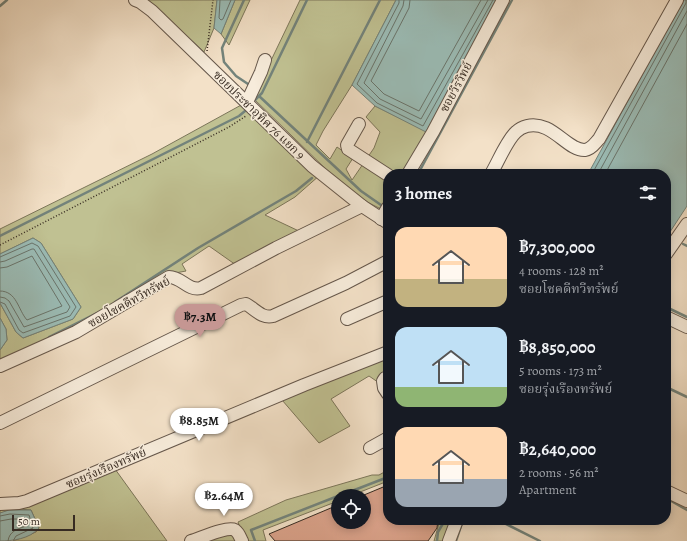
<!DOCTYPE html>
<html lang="en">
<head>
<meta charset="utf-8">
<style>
	:root { --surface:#171b24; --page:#242831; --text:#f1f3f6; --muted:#9ea1a6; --accent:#c59692 }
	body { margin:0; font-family:Alegreya,"Noto Serif Thai",serif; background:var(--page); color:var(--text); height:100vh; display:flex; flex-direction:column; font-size:15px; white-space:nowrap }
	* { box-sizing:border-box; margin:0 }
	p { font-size:13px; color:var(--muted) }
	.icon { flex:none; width:22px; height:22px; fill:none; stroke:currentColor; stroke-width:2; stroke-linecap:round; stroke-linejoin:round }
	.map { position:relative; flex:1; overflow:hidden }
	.panel { position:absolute; left:383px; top:169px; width:288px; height:356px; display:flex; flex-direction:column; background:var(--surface); border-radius:16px; box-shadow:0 2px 10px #0003 }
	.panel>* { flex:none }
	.fabs { position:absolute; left:331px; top:489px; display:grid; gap:8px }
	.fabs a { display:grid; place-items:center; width:40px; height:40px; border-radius:50%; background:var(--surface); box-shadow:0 2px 10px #0003; font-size:20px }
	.scale { position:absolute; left:12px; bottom:10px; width:63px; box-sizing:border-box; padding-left:4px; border:2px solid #372b22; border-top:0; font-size:11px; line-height:14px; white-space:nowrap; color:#372b22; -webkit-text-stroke:3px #f7ecdb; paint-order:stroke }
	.price { position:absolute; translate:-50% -34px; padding:0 9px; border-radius:14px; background:#fff; color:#222; font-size:13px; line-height:26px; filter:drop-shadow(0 1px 2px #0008) }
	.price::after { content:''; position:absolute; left:50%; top:24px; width:12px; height:9px; margin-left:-6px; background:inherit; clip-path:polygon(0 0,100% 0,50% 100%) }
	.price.on { background:var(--accent); color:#111 }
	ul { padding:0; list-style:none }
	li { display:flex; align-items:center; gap:12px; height:100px; padding:0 12px }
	li span { display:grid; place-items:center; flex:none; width:112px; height:80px; border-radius:12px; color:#555 }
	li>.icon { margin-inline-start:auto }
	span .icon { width:48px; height:48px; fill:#fffc; stroke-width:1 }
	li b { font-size:17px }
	h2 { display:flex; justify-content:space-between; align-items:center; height:48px; padding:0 12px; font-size:17px }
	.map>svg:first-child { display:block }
</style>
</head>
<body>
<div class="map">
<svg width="687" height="541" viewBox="0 0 687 541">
	<rect width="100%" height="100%" fill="#f3e1c8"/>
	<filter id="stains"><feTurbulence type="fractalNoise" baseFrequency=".005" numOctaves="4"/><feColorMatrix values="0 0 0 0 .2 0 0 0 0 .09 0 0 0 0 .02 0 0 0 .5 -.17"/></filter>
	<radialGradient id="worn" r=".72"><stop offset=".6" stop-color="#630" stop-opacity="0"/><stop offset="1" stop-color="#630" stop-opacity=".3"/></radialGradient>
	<g fill="#c0c192" stroke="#7c765a">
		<path d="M 147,0 L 217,0 L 214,28 L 204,52 Z"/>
		<path d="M 235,0 L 250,0 L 229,45 L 221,34 Z"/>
		<path d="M 300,0 L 396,0 L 352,85 L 323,131 L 316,145 L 330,159 L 337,147 L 353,158 L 346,169 L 352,180 L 374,148 L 380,132 L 366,117 L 375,106 L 426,131 L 498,0 L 413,174 L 388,174 L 388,215 L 381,209 L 365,201 L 332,175 L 253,98 Z"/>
		<path d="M 243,104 L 320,175 L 295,197 L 265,215 L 301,232 L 236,265 L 209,246 L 182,264 L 186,271 L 175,273 L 46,342 L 0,363 L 0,350 L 7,340 L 6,329 L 0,318 L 0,303 L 16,332 L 23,338 L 73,319 L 81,307 L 41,243 L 33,238 L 0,254 L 0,229 L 152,154 Z"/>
		<path d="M 388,355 L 388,389 L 369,376 L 331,399 L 350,426 L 319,443 L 282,400 Z"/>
		<path d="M 115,469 L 167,541 L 13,541 L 36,532 L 39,528 L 31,510 L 19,509 L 0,513 L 0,507 Z"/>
		<path d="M 388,470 L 388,481 L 350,496 L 338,496 L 338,501 L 263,530 L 266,541 L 245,541 L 238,522 L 286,500 L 372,475 L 379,475 Z"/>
		<path d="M 440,520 L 453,520 L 445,541 L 434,541 Z"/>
		<path d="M 232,532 L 239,541 L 198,541 Z"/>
	</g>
	<g fill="#9bbdb7" stroke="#73837b">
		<path d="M 217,0 L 235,0 L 221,34 L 214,28 Z"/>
		<path d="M 396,0 L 498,0 L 426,132 L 375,106 L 352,85 Z"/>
		<path d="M 683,0 L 687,0 L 687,206 L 666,238 L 666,174 L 588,174 Z"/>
		<path d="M 33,238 L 41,243 L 81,307 L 73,319 L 23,338 L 16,332 L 0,303 L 0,254 Z"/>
		<path d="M 0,318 L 6,329 L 7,340 L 0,350 Z"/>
		<path d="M 9,510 L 31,510 L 39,528 C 30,539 12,541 0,541 L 0,513 Z"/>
	</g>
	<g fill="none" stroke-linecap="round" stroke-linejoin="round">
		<g stroke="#69746c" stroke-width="1">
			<path d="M 220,0 L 219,18 L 221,20 L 223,19 L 231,0"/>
			<path d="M 399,0 L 399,3 L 357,84 L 377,103 L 423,126 L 493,0"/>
			<path d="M 404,0 L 403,6 L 364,83 L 380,99 L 421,119 L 488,0"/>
			<path d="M 410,0 L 409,8 L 371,81 L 384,94 L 419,111 L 481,0"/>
			<path d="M 592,174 L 686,3 L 686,0"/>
			<path d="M 598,174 L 687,11"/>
			<path d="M 605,174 L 687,24"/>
			<path d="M 0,257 L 32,243 L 38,246 L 76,307 L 70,316 L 23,333 L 19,330 L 5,304 L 0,302"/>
			<path d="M 0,262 L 5,261 L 32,249 L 34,249 L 70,307 L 67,312 L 24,327 L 9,301 L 5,298 L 0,297"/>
			<path d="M 0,268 L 7,267 L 32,256 L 62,306 L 27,320 C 18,310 17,291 0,291"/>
			<path d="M 0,516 L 10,514 L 29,515 L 33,528 L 16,536 L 13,541"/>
			<path d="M 0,521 L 11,519 L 24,519 L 27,524 L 26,526 C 18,529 9,531 8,541"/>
		</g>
		<g stroke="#73837b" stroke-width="2.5">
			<path d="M 244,0 L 222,48 L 224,62 L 236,76 L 248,84"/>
			<path d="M 0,6 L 7,0"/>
			<path d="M 259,96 L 361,191 L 381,205"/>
			<path d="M 255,100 L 262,93 L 307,0"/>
			<path d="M 307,142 L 380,0"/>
			<path d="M 418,174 L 512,0"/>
			<path d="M 0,236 L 239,116 L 245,111"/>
			<path d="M 683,244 L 687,246"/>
			<path d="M 115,302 L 198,248 L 296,191 L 312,178"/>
			<path d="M 666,307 L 687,317"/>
			<path d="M 49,337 L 97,313"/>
			<path d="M 666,387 L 687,397"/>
			<path d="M 339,496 L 388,477"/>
			<path d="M 666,498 L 687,510"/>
			<path d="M 498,520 L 540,541"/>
			<path d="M 255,541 L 251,530 L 338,496"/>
			<path d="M 437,541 L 438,532 L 445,520"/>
			<path d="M 456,541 L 463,520"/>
		</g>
	</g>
	<path fill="#daa28a" stroke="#372b22" d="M 388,485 L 388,520 L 438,520 L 437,528 L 428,541 L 275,541 L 269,534 L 338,505 L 338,522 L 364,522 L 364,495 Z"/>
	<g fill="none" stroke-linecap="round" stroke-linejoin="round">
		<g stroke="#66584c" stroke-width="14">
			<g id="minor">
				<path d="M 135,0 L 140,2 L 152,11 L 312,166 L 362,206 L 388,223"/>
				<path d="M 247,102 L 261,72 L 265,60"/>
				<path d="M 359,124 L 347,145 L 348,149 L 388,175"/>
				<path d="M 408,174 L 433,132 L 503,0"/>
				<path d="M 491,174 C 498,162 507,140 516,132 C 519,129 523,127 527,126 C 552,120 567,151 585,150 C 592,149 595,143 599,139 L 677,0"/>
				<path d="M 381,219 L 388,207"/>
				<path d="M 666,254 L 687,224"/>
				<path d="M 666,317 L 687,327"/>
				<path d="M 347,319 L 388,301"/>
				<path d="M 0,366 L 76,332 L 169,277 C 182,277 187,291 201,288 L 276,248 L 362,206"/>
				<path d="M 385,378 L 383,381 L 384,388 L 388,394"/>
				<path d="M 0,423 L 241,305 L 246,304 C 255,309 262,319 273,316 L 346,283 L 388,261"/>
				<path d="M 370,448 L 388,438"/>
				<path d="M 666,491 L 687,501"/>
				<path d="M 0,504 L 19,503 L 27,501 L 304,385 L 388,352"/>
				<path d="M 191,541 C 201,538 227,526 235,530 C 239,533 240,537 242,541"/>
				<path d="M 449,541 L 457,520"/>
			</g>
		</g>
		<g stroke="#372b22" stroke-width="1.5" stroke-dasharray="1 2" stroke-linecap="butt">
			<path d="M 207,51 L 213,0"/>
			<path d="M 0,245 L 229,127 L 246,116"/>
		</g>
		<use href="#minor" stroke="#f7ecdb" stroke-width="12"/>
	</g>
	<g text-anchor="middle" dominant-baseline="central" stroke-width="3" stroke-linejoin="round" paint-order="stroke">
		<g font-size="12" fill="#372b22" stroke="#f7ecdb">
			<text transform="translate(456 87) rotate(-62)">ซอยวีรวิทย์</text>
			<text transform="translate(259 115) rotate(44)">ซอยประชาอุทิศ 76 แยก 9</text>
			<text transform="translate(129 302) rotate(-29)">ซอยโชคดีทวีทรัพย์</text>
			<text transform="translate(106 468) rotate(-23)">ซอยรุ่งเรืองทรัพย์</text>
		</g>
	</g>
	<rect width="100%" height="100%" filter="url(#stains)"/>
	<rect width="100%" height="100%" fill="url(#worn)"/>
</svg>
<div class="fabs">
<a><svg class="icon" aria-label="locate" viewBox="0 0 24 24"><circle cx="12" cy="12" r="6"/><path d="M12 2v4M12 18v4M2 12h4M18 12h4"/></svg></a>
</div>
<div class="scale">50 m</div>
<b class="price on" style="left:200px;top:338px">฿7.3M</b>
<b class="price" style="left:199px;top:442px">฿8.85M</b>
<b class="price" style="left:224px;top:517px">฿2.64M</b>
<section class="panel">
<h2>3 homes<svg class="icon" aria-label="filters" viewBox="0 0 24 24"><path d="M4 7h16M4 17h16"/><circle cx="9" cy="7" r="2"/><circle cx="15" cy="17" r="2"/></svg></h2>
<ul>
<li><span style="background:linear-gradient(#ffd9b3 65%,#c2b280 0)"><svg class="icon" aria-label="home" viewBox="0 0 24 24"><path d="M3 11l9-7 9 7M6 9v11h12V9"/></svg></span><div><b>฿7,300,000</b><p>4 rooms · 128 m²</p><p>ซอยโชคดีทวีทรัพย์</p></div></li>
<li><span style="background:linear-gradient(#bfe0f5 75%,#8fb573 0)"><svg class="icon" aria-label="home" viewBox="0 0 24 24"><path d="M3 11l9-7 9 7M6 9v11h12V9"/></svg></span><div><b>฿8,850,000</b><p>5 rooms · 173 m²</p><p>ซอยรุ่งเรืองทรัพย์</p></div></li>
<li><span style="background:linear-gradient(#ffd9b3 65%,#9aa5b1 0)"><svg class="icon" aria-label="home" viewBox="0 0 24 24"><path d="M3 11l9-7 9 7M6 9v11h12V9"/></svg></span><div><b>฿2,640,000</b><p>2 rooms · 56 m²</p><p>Apartment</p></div></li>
</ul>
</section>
</div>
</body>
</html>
